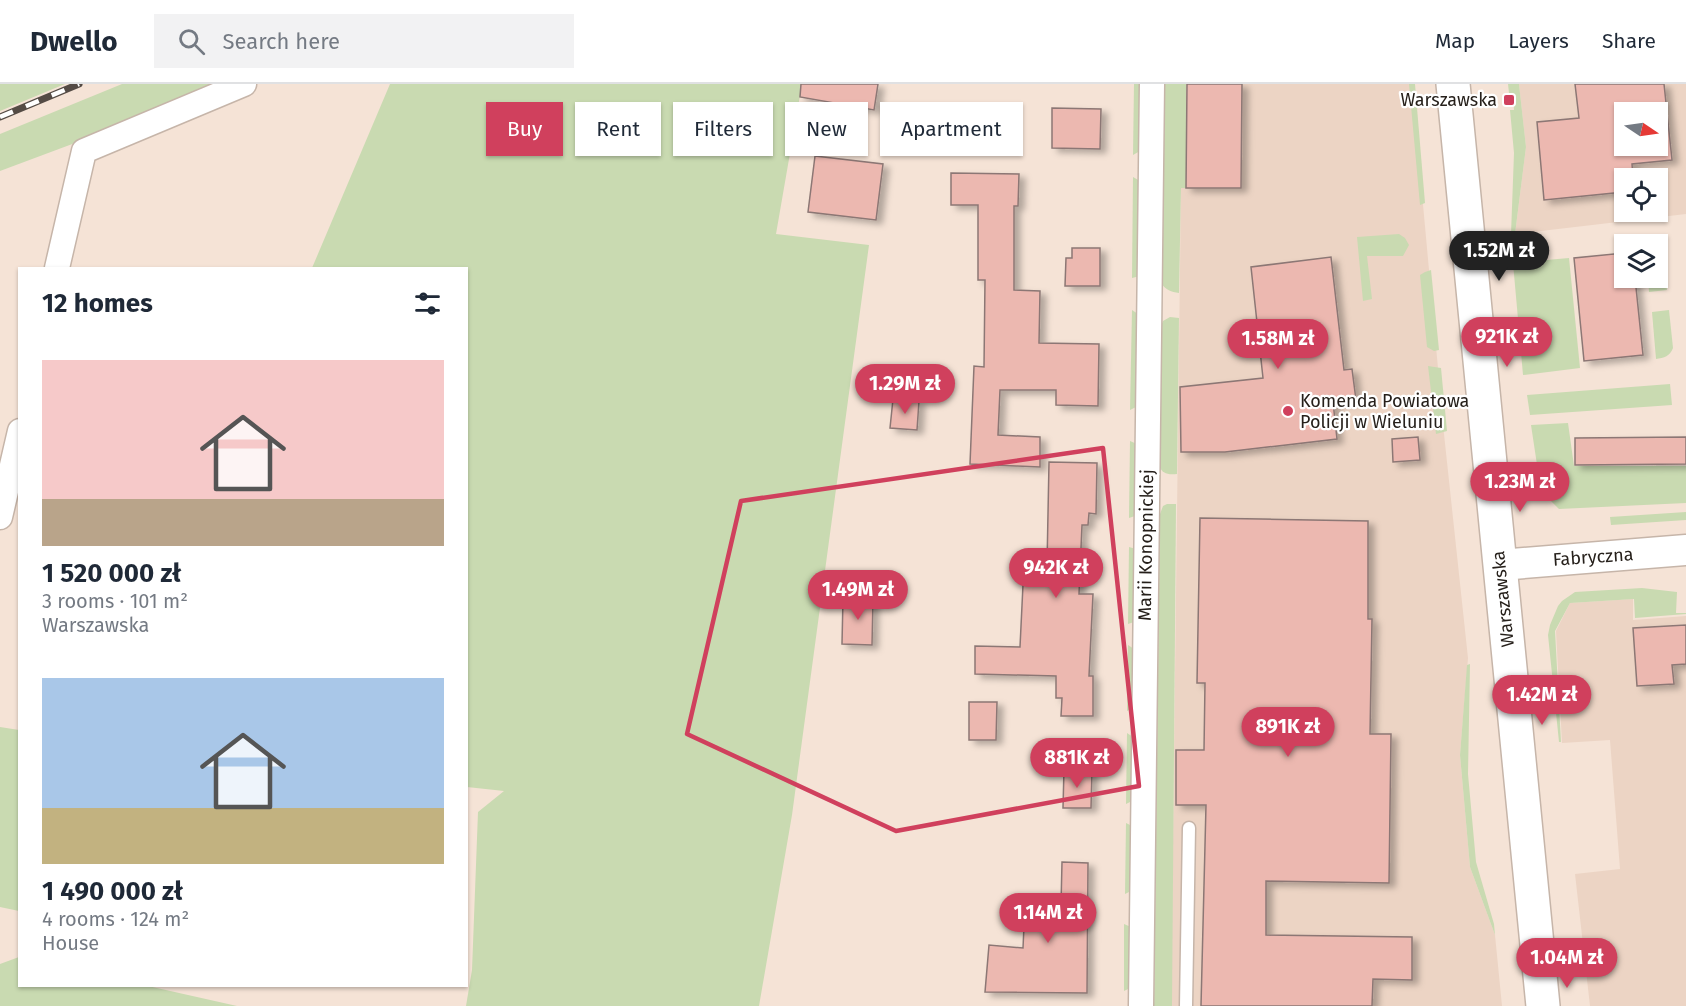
<!DOCTYPE html>
<html lang="en">
<head>
<meta charset="utf-8">
<style>
	:root { --surface:#fff; --page:#f2f2f3; --text:#1f2937; --muted:#747a83; --line:#e0e1e3; --accent:#d0405d }
	body { margin:0; font-family:"Fira Sans",sans-serif; background:var(--page); color:var(--text); height:100vh; display:flex; flex-direction:column; font-size:22px; white-space:nowrap }
	* { box-sizing:border-box; margin:0 }
	p { font-size:20px; color:var(--muted) }
	.icon { flex:none; width:33px; height:33px; fill:none; stroke:currentColor; stroke-width:2; stroke-linecap:round; stroke-linejoin:round }
	.map { position:relative; flex:1; overflow:hidden }
	.sheet { position:absolute; left:18px; top:183px; width:450px; height:720px; display:flex; flex-direction:column; background:var(--surface); border-radius:0px; box-shadow:0 2px 4px #0004 }
	.sheet>* { flex:none }
	.guide { position:absolute; left:486px; top:18px; width:570px; height:54px; display:flex; gap:12px }
	.needle { width:39px; rotate:103deg }
	.tools { position:absolute; left:1614px; top:18px; display:grid; gap:12px }
	.tools a { display:grid; place-items:center; width:54px; height:54px; border-radius:0px; background:var(--surface); box-shadow:0 2px 4px #0004; font-size:30px }
	.price { position:absolute; translate:-50% -51px; padding:0 14px; border-radius:21px; background:var(--accent); color:#fff; font-size:20px; line-height:39px; filter:drop-shadow(0 2px 3px #0008) }
	.price::after { content:''; position:absolute; left:50%; top:36px; width:18px; height:14px; margin-left:-9px; background:inherit; clip-path:polygon(0 0,100% 0,50% 100%) }
	.price.active { background:#222; color:#fff }
	ul { padding:0; list-style:none }
	li { display:grid; align-content:center; gap:12px; height:318px; padding:0 24px }
	li span { display:grid; place-items:center; height:186px; border-radius:0px; color:#555 }
	li>.icon { margin-inline-start:auto }
	span .icon { width:108px; height:108px; fill:#fffc; stroke-width:1 }
	li b { font-size:26px }
	h2 { display:flex; justify-content:space-between; align-items:center; height:72px; padding:0 24px; font-size:26px }
	.tag { padding:0 21px; border-radius:0px; background:var(--surface); box-shadow:0 2px 4px #0004; font-size:21px; line-height:54px }
	.tag.active { background:var(--accent); color:#fff }
	header { display:flex; align-items:center; gap:36px; box-sizing:border-box; height:84px; padding:0 30px; background:var(--surface); border-bottom:2px solid var(--line) }
	header strong { font-size:28px }
	nav { display:flex; gap:33px; margin-inline-start:auto; font-size:21px }
	.search { width:420px; height:54px; background:var(--page); display:flex; align-items:center; gap:15px; box-sizing:border-box; padding:0 21px; border-radius:0px; color:var(--muted); font-size:22px }
	.map>svg:first-child { display:block }
</style>
</head>
<body>
<header>
<strong>Dwello</strong>
<div class="search"><svg class="icon" aria-label="search" viewBox="0 0 24 24"><circle cx="10" cy="10" r="6"/><path d="M15 15l6 6"/></svg>Search here</div>
<nav><a>Map</a><a>Layers</a><a>Share</a></nav>
</header>
<div class="map">
<svg width="1686" height="922" viewBox="0 0 1686 922">
	<defs>
		<filter id="shadow"><feDropShadow dx="6" dy="4" stdDeviation="3" flood-color="#0004"/></filter>
	</defs>
	<rect width="100%" height="100%" fill="#f5e3d6"/>
	<g fill="#ecd4c4" fill-rule="evenodd">
		<path d="M 1186,0 L 1412,0 L 1444,350 L 1468,574 L 1460,671 L 1470,783 L 1495,851 L 1502,922 L 1171,922 L 1181,104 L 1186,103 Z"/>
		<path d="M 1519,0 L 1686,0 L 1686,130 L 1515,150 L 1526,63 ZM 1624,28 L 1658,28 L 1658,62 L 1624,62 ZM 1624,94 L 1658,94 L 1658,128 L 1624,128 Z"/>
		<path d="M 1633,515 L 1633,536 L 1686,532 L 1686,922 L 1590,922 L 1575,790 L 1620,785 L 1610,656 L 1562,659 L 1556,547 L 1570,519 Z"/>
	</g>
	<g fill="#c9dab1">
		<path d="M 0,0 L 65,0 L 0,27 Z"/>
		<path d="M 122,0 L 216,0 L 83,56 L 0,87 L 0,50 Z"/>
		<path d="M 390,0 L 802,0 L 776,150 L 869,161 L 792,731 L 759,922 L 466,922 L 472,886 L 478,728 L 504,707 L 467,703 L 466,184 L 312,184 Z"/>
		<path d="M 1134,0 L 1141,0 L 1140,67 L 1133,71 Z"/>
		<path d="M 1165,0 L 1186,0 L 1186,104 L 1181,104 L 1179,209 C 1171,208 1166,206 1161,199 Z"/>
		<path d="M 1409,0 L 1415,0 L 1425,119 L 1420,121 Z"/>
		<path d="M 1508,0 L 1519,0 L 1526,63 L 1515,150 L 1511,150 L 1514,69 L 1510,26 L 1514,26 L 1513,9 L 1509,9 Z"/>
		<path d="M 1133,93 L 1140,97 L 1140,192 L 1132,194 Z"/>
		<path d="M 1399,150 L 1405,154 L 1409,161 L 1403,172 L 1367,172 L 1372,215 L 1363,217 L 1357,153 Z"/>
		<path d="M 1658,170 L 1664,176 L 1667,206 L 1649,208 L 1648,194 L 1658,194 Z"/>
		<path d="M 1569,174 L 1580,284 L 1523,291 L 1513,179 Z"/>
		<path d="M 1431,186 L 1439,266 L 1434,267 L 1427,263 L 1420,191 L 1425,188 Z"/>
		<path d="M 1132,226 L 1138,230 L 1136,323 L 1130,326 Z"/>
		<path d="M 1669,226 L 1673,264 C 1670,272 1664,274 1656,275 L 1652,228 Z"/>
		<path d="M 1170,233 L 1179,234 L 1177,390 C 1168,391 1162,390 1159,381 L 1161,242 L 1163,237 Z"/>
		<path d="M 1428,282 L 1441,284 L 1447,347 L 1436,350 Z"/>
		<path d="M 1670,300 L 1672,321 L 1530,331 L 1527,311 Z"/>
		<path d="M 1568,339 L 1574,382 L 1686,382 L 1686,419 L 1559,425 L 1544,410 L 1539,394 L 1531,341 Z"/>
		<path d="M 1130,357 L 1137,360 L 1135,432 L 1129,434 Z"/>
		<path d="M 1167,420 L 1176,420 L 1172,922 L 1154,922 L 1160,430 L 1163,422 Z"/>
		<path d="M 1686,428 L 1686,436 L 1611,441 L 1610,433 Z"/>
		<path d="M 1129,463 L 1136,465 L 1134,538 L 1128,540 Z"/>
		<path d="M 1642,504 L 1677,508 L 1676,529 L 1686,529 L 1686,530 L 1635,534 L 1634,515 L 1570,519 L 1555,547 L 1561,658 L 1559,658 L 1548,551 L 1550,541 L 1558,522 L 1562,517 L 1575,508 Z"/>
		<path d="M 1128,561 L 1134,565 L 1133,624 L 1127,627 Z"/>
		<path d="M 1470,580 L 1468,690 L 1476,778 L 1494,840 L 1495,851 L 1470,783 L 1460,671 L 1467,581 Z"/>
		<path d="M 0,643 L 19,646 L 19,827 L 0,823 Z"/>
		<path d="M 1127,649 L 1133,653 L 1132,717 L 1126,720 Z"/>
		<path d="M 1126,739 L 1132,742 L 1131,807 L 1125,810 Z"/>
		<path d="M 1124,840 L 1131,843 L 1130,904 L 1124,907 Z"/>
		<path d="M 19,873 L 20,902 L 148,902 L 237,922 L 0,922 L 0,880 Z"/>
	</g>
	<g fill="#ecb8b0" stroke="#8c7774" stroke-width="1.5" fill-rule="evenodd" filter="url(#shadow)">
		<path d="M 801,0 L 878,0 L 874,26 L 800,13 Z"/>
		<path d="M 1187,0 L 1242,0 L 1241,104 L 1186,104 Z"/>
		<path d="M 1575,0 L 1664,0 L 1672,76 L 1632,80 L 1633,94 L 1624,94 L 1624,108 L 1544,116 L 1537,38 L 1579,34 ZM 1624,28 L 1658,28 L 1658,62 L 1624,62 Z"/>
		<path d="M 1052,24 L 1101,25 L 1100,65 L 1052,64 Z"/>
		<path d="M 815,72 L 883,80 L 876,136 L 808,128 Z"/>
		<path d="M 951,89 L 1019,90 L 1018,122 L 1014,122 L 1014,206 L 1040,207 L 1039,259 L 1099,260 L 1098,322 L 1056,321 L 1056,306 L 1000,306 L 998,351 L 1040,353 L 1040,383 L 970,380 L 974,282 L 984,283 L 985,196 L 978,196 L 978,121 L 951,121 Z"/>
		<path d="M 1072,164 L 1100,164 L 1100,202 L 1065,202 L 1066,174 L 1072,174 Z"/>
		<path d="M 1624,169 L 1624,194 L 1635,194 L 1643,271 L 1584,277 L 1574,174 Z"/>
		<path d="M 1331,173 L 1344,286 L 1352,285 L 1356,316 L 1333,318 L 1337,355 L 1225,368 L 1181,368 L 1180,303 L 1263,294 L 1251,183 Z"/>
		<path d="M 893,315 L 919,317 L 917,346 L 890,344 Z"/>
		<path d="M 1418,353 L 1420,376 L 1393,378 L 1392,355 Z"/>
		<path d="M 1686,353 L 1686,380 L 1575,381 L 1575,354 Z"/>
		<path d="M 1049,378 L 1097,379 L 1096,430 L 1089,429 L 1088,441 L 1082,441 L 1079,510 L 1093,510 L 1089,592 L 1093,592 L 1093,632 L 1061,632 L 1062,614 L 1056,614 L 1056,592 L 975,590 L 975,562 L 1020,563 L 1024,480 L 1047,481 Z"/>
		<path d="M 1200,434 L 1368,437 L 1368,535 L 1372,535 L 1370,650 L 1391,650 L 1389,799 L 1266,797 L 1266,851 L 1412,853 L 1412,896 L 1373,895 L 1372,922 L 1201,922 L 1206,721 L 1176,721 L 1176,666 L 1204,666 L 1205,599 L 1197,599 Z"/>
		<path d="M 843,514 L 873,515 L 872,561 L 842,560 Z"/>
		<path d="M 1686,541 L 1686,580 L 1672,581 L 1674,600 L 1637,602 L 1633,544 Z"/>
		<path d="M 969,618 L 997,618 L 996,656 L 969,656 Z"/>
		<path d="M 1064,685 L 1092,686 L 1091,724 L 1063,724 Z"/>
		<path d="M 1062,778 L 1088,779 L 1087,909 L 985,908 L 989,861 L 1023,864 L 1025,820 L 1061,821 Z"/>
	</g>
	<g fill="none" stroke-linecap="round" stroke-linejoin="round">
		<g stroke="#c6b5a9" stroke-width="15">
			<path id="service" d="M 1186,922 L 1189,744"/>
		</g>
		<g stroke="#c6b5a9" stroke-width="27">
			<g id="minor">
				<path d="M 57,184 L 84,67 L 244,0"/>
				<path d="M 0,433 L 20,347"/>
				<path d="M 1141,922 L 1152,0"/>
			</g>
		</g>
		<g stroke="#c6b5a9" stroke-width="33">
			<path id="tertiary" d="M 1500,481 L 1686,466"/>
		</g>
		<g stroke="#c6b5a9" stroke-width="36">
			<path id="secondary" d="M 1453,0 L 1543,922"/>
		</g>
		<use href="#service" stroke="#fff" stroke-width="12"/>
		<use href="#minor" stroke="#fff" stroke-width="24"/>
		<use href="#tertiary" stroke="#fff" stroke-width="30"/>
		<use href="#secondary" stroke="#fff" stroke-width="33"/>
		<g stroke="#544b45" stroke-width="7">
			<path id="rail" d="M 0,33 L 79,0"/>
		</g>
		<use href="#rail" stroke="#fff" stroke-width="4.5" stroke-dasharray="14" stroke-linecap="butt"/>
	</g>
	<path fill="none" stroke="#d0405d" stroke-width="4.5" stroke-linejoin="round" d="M 1103,364 L 1139,702 L 896,747 L 687,650 L 741,417 Z"/>
	<g fill="#d0405d" stroke="#fff" stroke-width="2">
		<rect x="1503" y="10" width="12" height="12" rx="3"/>
		<circle cx="1288" cy="327" r="6"/>
	</g>
	<g text-anchor="middle" dominant-baseline="central" stroke-width="4.5" stroke-linejoin="round" paint-order="stroke">
		<g font-size="18" fill="#26201b" stroke="#fff" text-anchor="end">
			<text x="1497" y="16">Warszawska</text>
			<text x="1300" y="317" text-anchor="start">Komenda Powiatowa<tspan x="1300" dy="21">Policji w Wieluniu</tspan></text>
		</g>
		<g font-size="18" fill="#26201b" stroke="#fff">
			<text transform="translate(1146 461) rotate(-89)">Marii Konopnickiej</text>
			<text transform="translate(1593 473) rotate(-4)">Fabryczna</text>
			<text transform="translate(1503 515) rotate(-96)">Warszawska</text>
		</g>
	</g>
</svg>
<div class="tools">
<a><svg class="needle" viewBox="-14 -14 28 28"><path d="M0-13l5 13h-10z" fill="#e53935"/><path d="M0 13l5-13h-10z" fill="#747a83"/></svg></a>
<a><svg class="icon" aria-label="locate" viewBox="0 0 24 24"><circle cx="12" cy="12" r="6"/><path d="M12 2v4M12 18v4M2 12h4M18 12h4"/></svg></a>
<a><svg class="icon" aria-label="layers" viewBox="0 0 24 24"><path d="M12 4l9 5-9 5-9-5zM3 14l9 5 9-5"/></svg></a>
</div>
<b class="price active" style="left:1499px;top:198px">1.52M zł</b>
<b class="price" style="left:1507px;top:284px">921K zł</b>
<b class="price" style="left:1278px;top:286px">1.58M zł</b>
<b class="price" style="left:905px;top:331px">1.29M zł</b>
<b class="price" style="left:1520px;top:429px">1.23M zł</b>
<b class="price" style="left:1056px;top:515px">942K zł</b>
<b class="price" style="left:858px;top:537px">1.49M zł</b>
<b class="price" style="left:1542px;top:642px">1.42M zł</b>
<b class="price" style="left:1288px;top:674px">891K zł</b>
<b class="price" style="left:1077px;top:705px">881K zł</b>
<b class="price" style="left:1048px;top:860px">1.14M zł</b>
<b class="price" style="left:1567px;top:905px">1.04M zł</b>
<div class="guide">
<a class="tag active">Buy</a>
<a class="tag">Rent</a>
<a class="tag">Filters</a>
<a class="tag">New</a>
<a class="tag">Apartment</a>
</div>
<section class="sheet">
<h2>12 homes<svg class="icon" aria-label="filters" viewBox="0 0 24 24"><path d="M4 7h16M4 17h16"/><circle cx="9" cy="7" r="2"/><circle cx="15" cy="17" r="2"/></svg></h2>
<ul>
<li><span style="background:linear-gradient(#f6c9c9 75%,#b9a48a 0)"><svg class="icon" aria-label="home" viewBox="0 0 24 24"><path d="M3 11l9-7 9 7M6 9v11h12V9"/></svg></span><div><b>1 520 000 zł</b><p>3 rooms · 101 m²</p><p>Warszawska</p></div></li>
<li><span style="background:linear-gradient(#a9c7e8 70%,#c2b280 0)"><svg class="icon" aria-label="home" viewBox="0 0 24 24"><path d="M3 11l9-7 9 7M6 9v11h12V9"/></svg></span><div><b>1 490 000 zł</b><p>4 rooms · 124 m²</p><p>House</p></div></li>
</ul>
</section>
</div>
</body>
</html>
